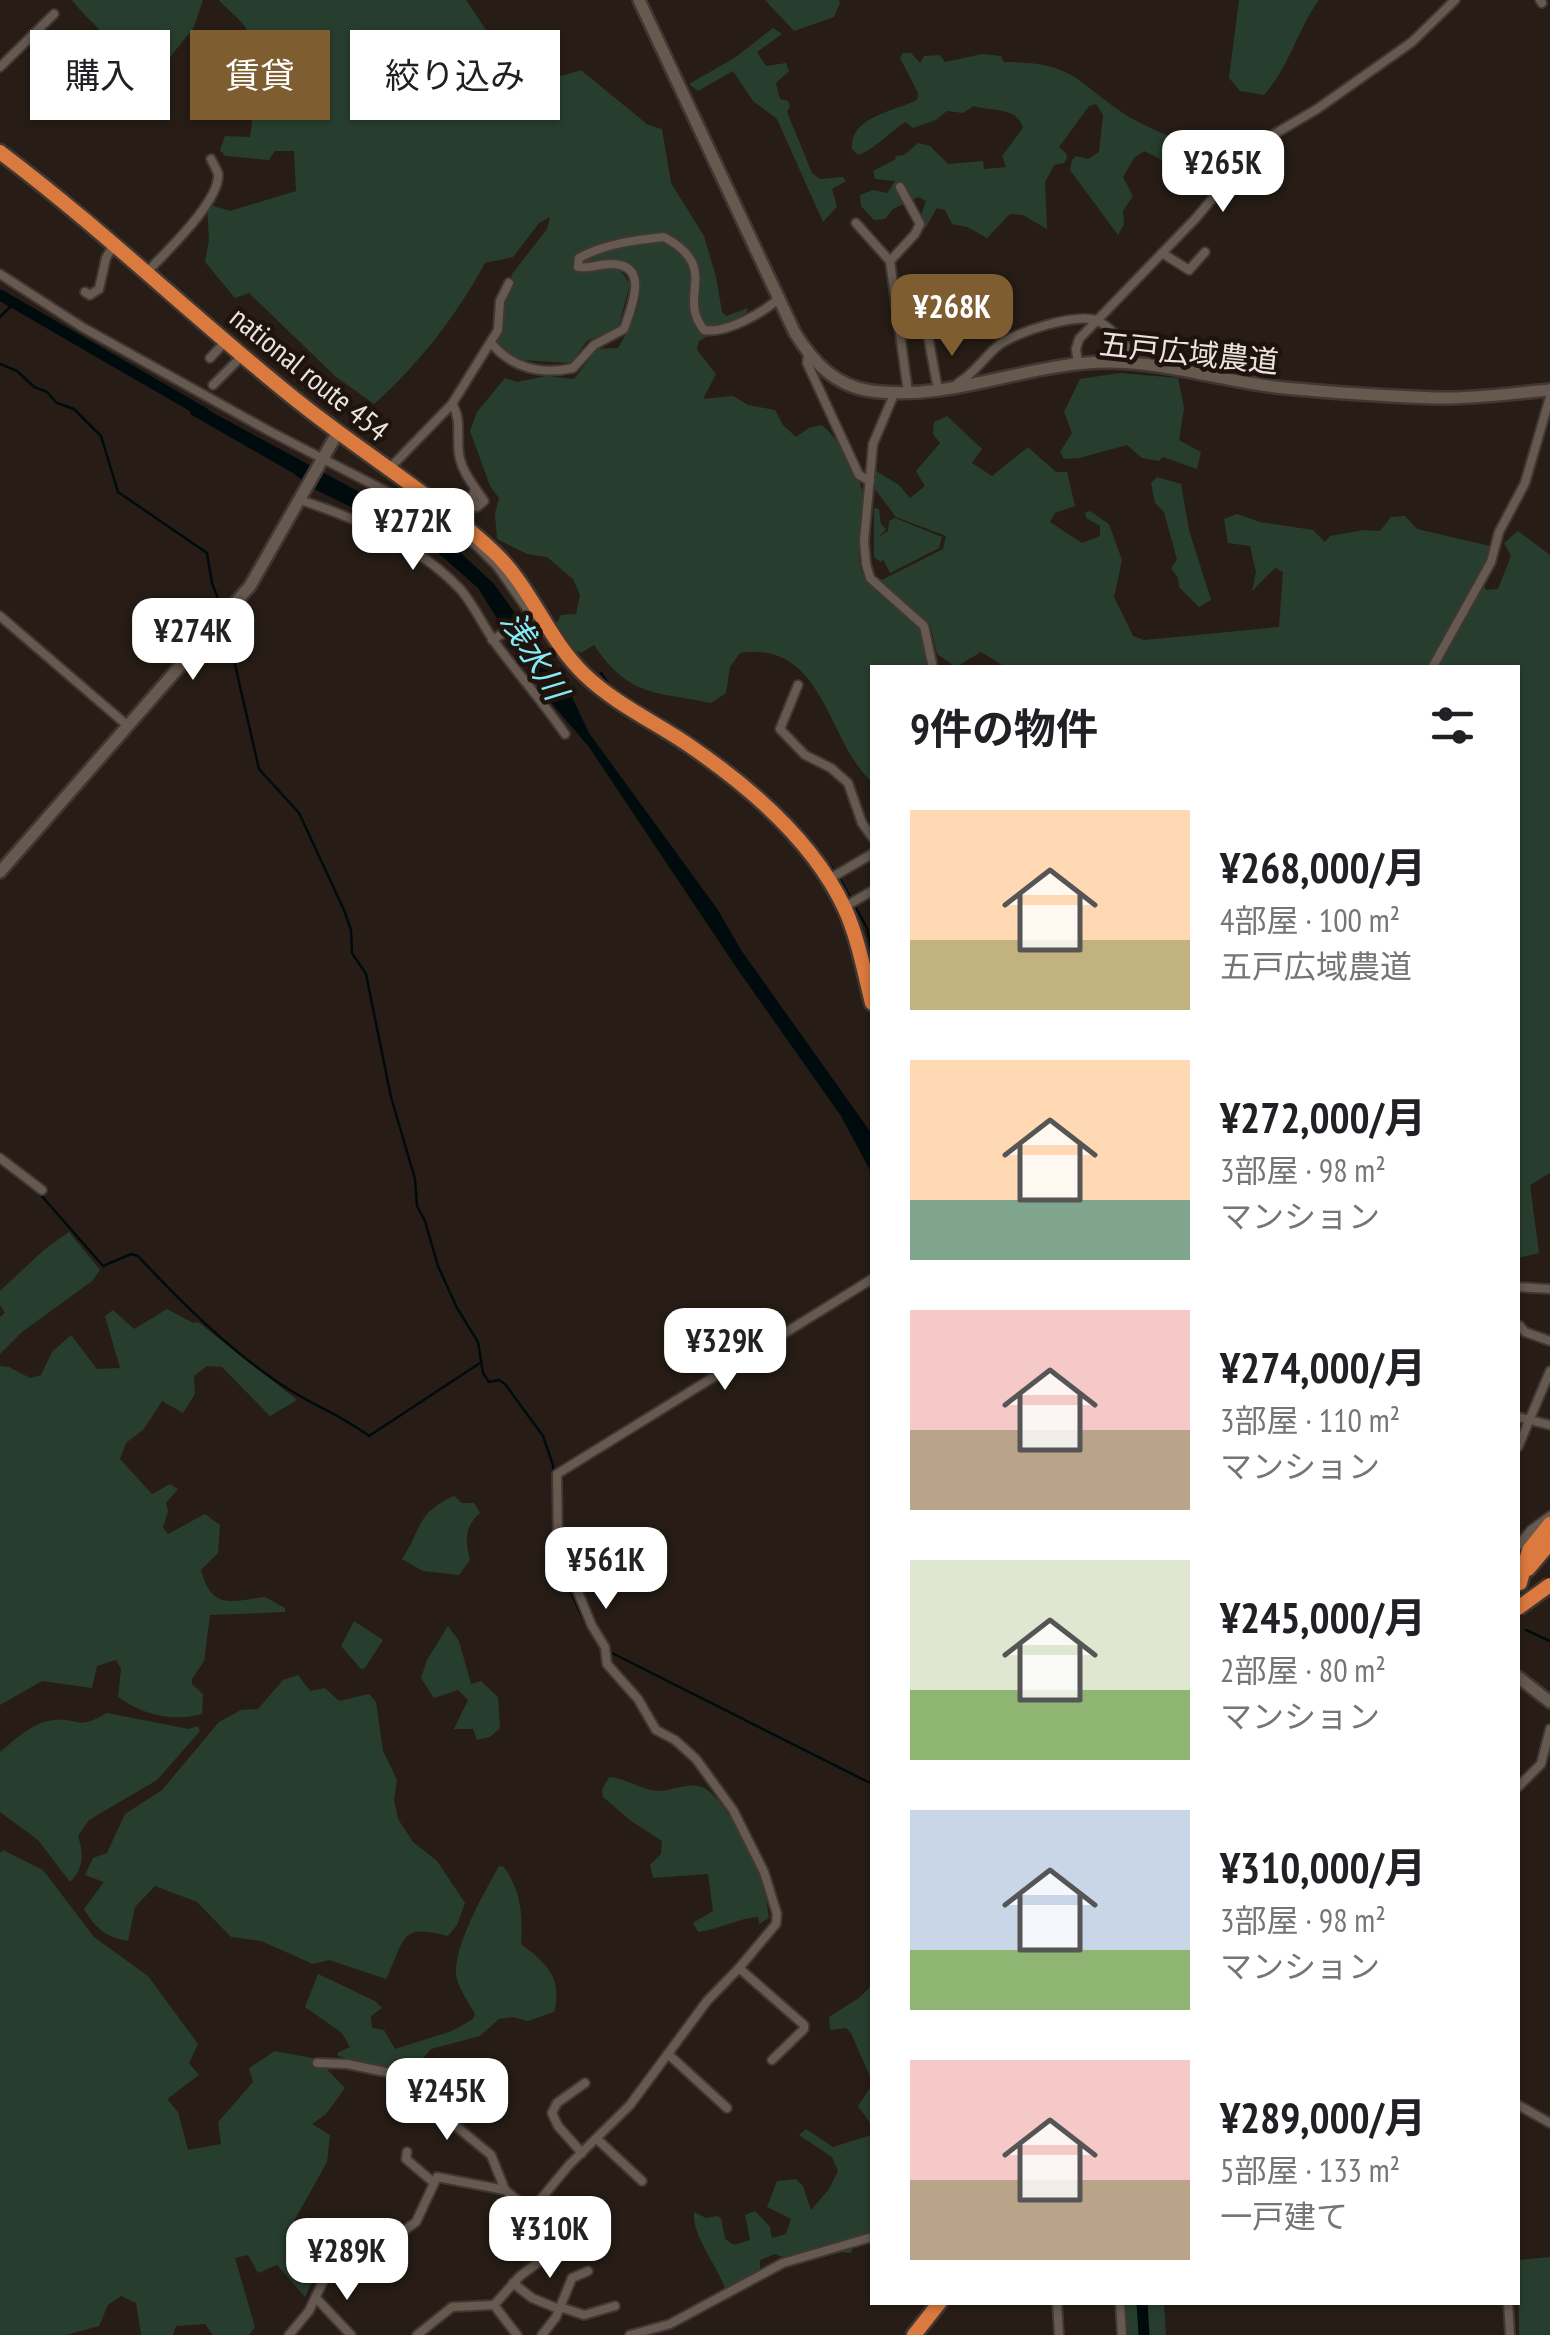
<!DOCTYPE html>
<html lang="ja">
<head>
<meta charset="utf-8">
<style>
	:root { --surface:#fff; --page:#f2f2f2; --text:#202124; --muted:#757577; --accent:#7e5d30 }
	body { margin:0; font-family:"PT Sans Narrow","Noto Sans JP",sans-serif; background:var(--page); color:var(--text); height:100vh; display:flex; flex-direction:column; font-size:38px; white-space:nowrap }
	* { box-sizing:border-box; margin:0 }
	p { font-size:32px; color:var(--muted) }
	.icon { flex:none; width:55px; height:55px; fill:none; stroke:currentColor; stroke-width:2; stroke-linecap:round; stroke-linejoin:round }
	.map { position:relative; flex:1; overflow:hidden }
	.side { position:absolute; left:870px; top:665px; width:650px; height:1640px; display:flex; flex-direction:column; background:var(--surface); border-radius:0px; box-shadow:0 2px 8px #0004 }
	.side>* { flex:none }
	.hud { position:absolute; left:30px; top:30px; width:690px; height:90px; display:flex; gap:20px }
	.price { position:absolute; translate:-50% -85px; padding:0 22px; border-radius:20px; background:#fff; color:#222; font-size:32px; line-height:65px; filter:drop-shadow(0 2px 5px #0008) }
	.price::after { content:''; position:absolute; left:50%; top:60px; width:30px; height:22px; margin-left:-15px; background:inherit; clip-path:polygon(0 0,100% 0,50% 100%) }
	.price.current { background:var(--accent); color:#fff }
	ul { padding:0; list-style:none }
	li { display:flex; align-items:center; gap:30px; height:250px; padding:0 40px }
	li span { display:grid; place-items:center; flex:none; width:280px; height:200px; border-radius:0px; color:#555 }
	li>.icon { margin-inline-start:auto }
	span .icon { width:120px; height:120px; fill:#fffc; stroke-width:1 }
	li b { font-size:42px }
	h2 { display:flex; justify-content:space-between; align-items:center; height:120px; padding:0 40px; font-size:42px }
	.tag { padding:0 35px; border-radius:0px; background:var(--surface); box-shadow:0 2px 8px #0004; font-size:35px; line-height:90px }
	.tag.current { background:var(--accent); color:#fff }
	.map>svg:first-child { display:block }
</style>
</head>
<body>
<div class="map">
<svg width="1550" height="2335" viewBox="0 0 1550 2335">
	<rect width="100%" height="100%" fill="#271d16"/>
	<g fill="#273e2e">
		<path d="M 72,0 L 203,0 L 194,27 L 155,76 L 132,83 L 103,108 L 91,99 L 128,65 C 111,35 92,26 72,0 Z"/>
		<path d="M 219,0 L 466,0 L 524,87 L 581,70 L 648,125 L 662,129 L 671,183 L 704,236 L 716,277 L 722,312 L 726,316 L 748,308 L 745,315 L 699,341 L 697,350 L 716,374 L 703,399 L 733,396 L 748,405 L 775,410 L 783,425 L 796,437 L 809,428 L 822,425 C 842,443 866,480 864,509 C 862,533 853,556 865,580 L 919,629 L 929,667 L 872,668 L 872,782 C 826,740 824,640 740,653 L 730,667 L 726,693 L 711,703 C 655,691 630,698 594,645 L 581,653 L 575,650 L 556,624 L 561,615 L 576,614 L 580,595 L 573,579 L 547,557 L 527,554 L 497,539 L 495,514 L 499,498 L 490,486 L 470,431 L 477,412 L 505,378 L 517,382 L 546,376 L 574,379 L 597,349 L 618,348 C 639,313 661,267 605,259 L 597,264 L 620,270 L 630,284 L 618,328 L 587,341 L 571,363 L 521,360 L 497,345 L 512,274 L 547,229 L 550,217 L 539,223 L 513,257 L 485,263 C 456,316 419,364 374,404 L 335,376 L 249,293 L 235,298 L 205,262 L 209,240 L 207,204 L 230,211 L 296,191 L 294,151 L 275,151 L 269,160 L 225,156 L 220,150 L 225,136 L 250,137 L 252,122 L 241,105 L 225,104 L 234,54 C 264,30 236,20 219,0 Z"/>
		<path d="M 765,0 L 839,0 L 840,3 L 834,17 L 794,31 Z"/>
		<path d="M 1239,0 L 1319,0 C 1297,30 1290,66 1264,95 L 1240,91 L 1229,78 Z"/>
		<path d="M 773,28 L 782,34 L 757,52 L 766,66 L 786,63 L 789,71 L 776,83 L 780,99 L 788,101 L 790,106 L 787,112 L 812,173 L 820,179 L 843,177 L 846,181 L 832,189 L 837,207 L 823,222 L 777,119 L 753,101 L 733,71 L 698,91 L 689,84 L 736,57 Z"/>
		<path d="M 903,53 L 911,53 L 920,63 L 924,56 L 940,55 L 945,62 L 982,54 L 1001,56 L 1004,62 C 1078,62 1075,83 1131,118 C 1156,133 1186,140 1210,156 L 1217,167 L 1218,175 L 1209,184 L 1144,151 L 1134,158 L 1123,177 L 1133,196 L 1123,211 L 1124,224 L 1118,235 L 1070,170 L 1072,160 L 1076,156 L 1088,159 L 1099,152 L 1103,115 L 1096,104 L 1089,106 L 1059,147 L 1066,153 L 1067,158 L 1064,163 L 1054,165 L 1045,182 L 1047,229 L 1023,215 L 1010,214 L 987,238 L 967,227 L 952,224 L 945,210 L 937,208 L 925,229 L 921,215 L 926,201 L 918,197 L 893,209 L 885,219 L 874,220 L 861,206 L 860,195 L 873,190 L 887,193 L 895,181 L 875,179 L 873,171 L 896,159 L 895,156 L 904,155 L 918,143 L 930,146 L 948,164 L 983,161 L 984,169 L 1006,167 L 1002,156 L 1023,128 C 1017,106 992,112 974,106 L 963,113 L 947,111 L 936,120 L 913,128 L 906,122 C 888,132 878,148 858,155 L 852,149 C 849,117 895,111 917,100 L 918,93 L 900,58 Z"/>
		<path d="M 1120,373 L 1178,378 L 1184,408 L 1179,440 L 1201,452 L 1197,469 L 1163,457 L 1159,461 L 1142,458 L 1127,445 L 1079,458 L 1064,459 L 1060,452 L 1072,433 L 1064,412 L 1080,379 Z"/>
		<path d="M 947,416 L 982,449 L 972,463 L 992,476 L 1028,447 L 1056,472 L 1067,472 L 1075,506 L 1055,513 L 1050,522 L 1082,543 L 1100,536 L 1100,526 L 1086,518 L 1085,513 L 1090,511 L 1109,524 L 1122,560 L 1114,597 L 1133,636 L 1144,640 L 1279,627 L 1283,572 L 1275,568 L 1252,591 L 1256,572 L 1250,546 L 1228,543 L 1224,519 L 1237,514 L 1260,522 L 1313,530 L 1325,542 L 1330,536 L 1364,530 L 1380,531 L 1391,517 L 1405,516 L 1417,529 L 1490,546 L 1482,582 L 1486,590 L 1498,589 L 1511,556 L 1504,543 L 1518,531 L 1550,555 L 1550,1173 L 1530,1185 L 1539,1253 L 1518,1258 L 1518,668 L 1007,668 L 981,652 L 956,667 L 937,654 L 930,624 L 880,581 L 943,549 L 946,536 L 896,517 L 874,488 L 876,471 L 899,485 L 910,498 L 925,486 L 916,471 L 940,443 L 933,434 L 934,422 Z"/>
		<path d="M 1157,477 L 1181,484 L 1189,530 L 1211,600 L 1199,607 L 1179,587 L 1178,578 L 1171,568 L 1177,560 L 1164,512 L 1155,503 L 1151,483 Z"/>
		<path d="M 874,508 L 879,509 L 881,524 L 886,529 L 879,537 L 888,531 L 889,521 L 895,518 L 942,537 L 939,548 L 890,573 L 883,559 L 881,562 L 874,557 Z"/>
		<path d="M 69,1232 L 100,1270 L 92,1281 L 22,1332 L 0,1354 L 0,1317 L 5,1313 L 0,1305 L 0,1291 L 45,1249 Z"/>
		<path d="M 167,1309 L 193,1323 L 198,1322 L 297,1400 L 270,1416 L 222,1367 L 207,1366 L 194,1376 L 195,1394 L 183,1413 L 162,1401 L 144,1429 L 126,1443 L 120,1459 L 152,1494 L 170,1484 L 178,1489 L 166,1503 L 168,1511 L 163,1528 L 168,1534 L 205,1514 L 220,1525 L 218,1553 L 201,1570 C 212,1611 231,1601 265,1597 L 285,1608 L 285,1612 L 210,1615 L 204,1661 L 192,1679 L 192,1684 L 203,1694 L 202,1714 C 173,1722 143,1715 118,1697 L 121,1669 L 116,1660 L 97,1666 L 92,1688 L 42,1681 L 0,1705 L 0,1366 L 9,1367 L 30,1378 L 41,1375 L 52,1352 L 71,1335 L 97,1369 L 120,1368 L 105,1316 L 113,1310 L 134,1329 Z"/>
		<path d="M 454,1496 L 462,1503 L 474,1503 L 480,1513 C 464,1527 465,1541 470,1560 L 459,1575 L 423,1571 L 402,1559 C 422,1529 416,1513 454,1496 Z"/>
		<path d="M 354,1621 L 383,1640 L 365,1668 L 361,1669 L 341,1646 Z"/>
		<path d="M 448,1626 L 459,1641 L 471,1684 L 481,1681 L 498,1697 L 500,1728 L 490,1737 L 477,1740 L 473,1729 L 454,1729 L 468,1700 L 458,1690 L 434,1698 L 421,1678 L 427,1660 Z"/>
		<path d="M 298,1675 L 310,1691 L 325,1688 L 339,1701 L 369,1694 L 376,1702 L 383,1751 L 397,1780 L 394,1800 L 398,1819 L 413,1842 L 437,1861 L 465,1903 L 457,1925 L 448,1936 C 398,1922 405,1941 386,1979 L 329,1960 L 313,1964 L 261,1941 L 231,1937 L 197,1902 L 155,1886 L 135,1907 L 128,1941 C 106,1937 96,1929 84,1909 L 104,1882 L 85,1875 L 93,1858 L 107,1853 L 125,1814 L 162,1790 L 219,1722 L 241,1710 L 258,1709 L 283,1680 Z"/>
		<path d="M 107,1713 L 189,1729 L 198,1726 L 200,1731 L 157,1780 L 89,1820 L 78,1836 C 84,1855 84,1867 70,1882 L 38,1840 L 0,1812 L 0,1752 C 16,1739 33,1722 54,1720 C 83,1718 75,1731 107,1713 Z"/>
		<path d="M 609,1777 C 627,1778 642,1791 660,1791 C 673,1790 686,1784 698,1786 C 721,1788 755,1860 762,1880 C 766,1892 767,1906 769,1918 L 759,1924 L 758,1917 C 739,1918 720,1929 698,1932 L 693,1923 L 713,1911 L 708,1874 L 653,1878 L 650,1865 L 661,1854 L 662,1841 L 631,1821 L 603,1797 L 602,1790 Z"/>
		<path d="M 3,1850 L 43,1870 L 94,1937 L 148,1976 L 198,2044 L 189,2063 L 199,2075 L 167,2099 L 178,2112 L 188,2150 L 221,2144 L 218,2122 L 253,2082 L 249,2068 L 275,2051 L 317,2059 L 345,2088 L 326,2114 L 312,2124 L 330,2135 L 327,2162 L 294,2221 L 293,2241 L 312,2282 L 305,2297 L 277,2265 L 258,2273 L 248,2255 L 235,2258 L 255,2327 L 249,2335 L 213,2335 L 205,2324 L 176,2326 L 173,2335 L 141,2335 L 136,2303 L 121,2296 L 108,2305 L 99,2326 L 66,2335 L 0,2335 L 0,1853 Z"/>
		<path d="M 499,1866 L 504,1867 C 521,1891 523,1916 521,1944 C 547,1964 563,1978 554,2012 L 528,2021 L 513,2017 L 499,2019 L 480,2036 L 431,2049 L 412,2072 C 388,2072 361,2062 338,2056 L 337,2053 L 350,2047 L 342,2033 L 305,2007 L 318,1974 L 375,2001 L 382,2008 L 371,2016 L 372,2028 L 384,2030 L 395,2049 L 452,2031 L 473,2019 L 475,2014 C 468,2001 455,1984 456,1970 C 457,1940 484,1893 499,1866 Z"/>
		<path d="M 872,1985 L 872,2081 L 851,2033 L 846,2028 L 830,2030 L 829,2017 L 859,1998 Z"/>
		<path d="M 872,2085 L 872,2233 L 855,2239 L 851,2253 C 842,2253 834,2249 825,2249 C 807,2248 793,2263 775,2254 L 760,2260 L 760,2270 L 725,2288 C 716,2264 692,2235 694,2212 L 706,2218 L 717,2216 L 721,2218 L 725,2239 L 734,2245 L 750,2240 L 745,2215 L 755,2211 L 770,2227 L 772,2238 L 786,2234 L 791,2219 L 767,2207 L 777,2181 L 796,2179 L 803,2186 L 811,2210 L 829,2189 L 838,2171 L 832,2157 L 799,2135 L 806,2129 L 833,2147 L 871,2135 L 871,2124 L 858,2106 Z"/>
		<path d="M 1550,2257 L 1550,2335 L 1519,2335 L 1518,2260 Z"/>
		<path d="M 1125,2303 L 1164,2303 L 1166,2335 L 1128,2335 Z"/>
	</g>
	<path fill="#000b0e" d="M 195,403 L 446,539 L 494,584 L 564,680 L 589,733 L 718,910 L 741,950 L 872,1134 L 872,1174 L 841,1116 L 738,970 L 589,747 L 553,705 L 527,664 L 516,664 L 519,654 L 478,588 L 429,545 L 312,488 L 293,473 L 190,414 Z"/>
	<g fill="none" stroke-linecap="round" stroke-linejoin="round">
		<g stroke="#000b0e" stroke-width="2.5">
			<path d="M 0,317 L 14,303"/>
			<path d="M 0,364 L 17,371 L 34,387 L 47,392 L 57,403 L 74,409 L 101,436 L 118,492 L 207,553 L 212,583 L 222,609"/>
			<path d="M 225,621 L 259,769 L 299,813 L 344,910 L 351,930 L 352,953 L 366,974 L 391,1097 L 415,1179 L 417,1206 L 425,1221 L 438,1266 L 457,1308 L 478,1342 L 483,1373 L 489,1382 L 499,1380 L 505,1384 L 543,1436 L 553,1465 L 554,1504"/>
			<path d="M 601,673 L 610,686 L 691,737 L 755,787"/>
			<path d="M 783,813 L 835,871"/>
			<path d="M 839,877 L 867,928 L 872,951"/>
			<path d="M 40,1194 L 103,1266 L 131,1254 L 138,1256 C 181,1302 229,1350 282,1385 C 311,1405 340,1414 369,1436 L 480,1363"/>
			<path d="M 555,1542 C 555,1560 586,1630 598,1643"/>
			<path d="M 1526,1630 L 1550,1641"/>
			<path d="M 608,1651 L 872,1784"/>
		</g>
		<g stroke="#000b0e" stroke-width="11">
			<path d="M 0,295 L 204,413"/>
			<path d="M 1142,2302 L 1144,2335"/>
		</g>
		<g stroke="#403733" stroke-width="12">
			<g id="street">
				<path d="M 1540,0 L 1542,3"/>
				<path d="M 0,67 L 54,14"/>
				<path d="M 856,223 L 890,261 L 908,392"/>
				<path d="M 1162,253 L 1189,270 L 1205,252"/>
				<path d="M 890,261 L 915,234 L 920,224 L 900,187"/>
				<path d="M 0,274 L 82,327 L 269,431 L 438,518 L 477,546 L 497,566 L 532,616"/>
				<path d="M 145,274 C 163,255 222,200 218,173 C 217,171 212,161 211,159"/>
				<path d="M 85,292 L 90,295 L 99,289 L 106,258 L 113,246"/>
				<path d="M 928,336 L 938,390"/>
				<path d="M 491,343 C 512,368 541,375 573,368 L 594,345 L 624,329 C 631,308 651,264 611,264 C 599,264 590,269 578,267 L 579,258 C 604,244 635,240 664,237 C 722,268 676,296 704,330 C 726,334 765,312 780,297"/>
				<path d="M 808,354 L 807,363 L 859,475 L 870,481"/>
				<path d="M 210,358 L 225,342"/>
				<path d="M 1078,364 L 1076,349 L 1079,339 L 1196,218 L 1259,143 L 1317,109 L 1412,42 L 1455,0"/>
				<path d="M 958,383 C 975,373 984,357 999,345 C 1016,332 1078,312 1098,321 C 1112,328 1123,343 1133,354"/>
				<path d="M 213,385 L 242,356"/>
				<path d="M 895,392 L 873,444 L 864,541 L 866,564 L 870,578 L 924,626 L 933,668"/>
				<path d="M 452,404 C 463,421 455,440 460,459 C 464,475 475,487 484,501 L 477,507 L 472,498 L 475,489"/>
				<path d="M 388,470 L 452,404 L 498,330 L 500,301 L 509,283"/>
				<path d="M 300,500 C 357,518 420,546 461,590 C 476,608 485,630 499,648 C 521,677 545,705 565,734"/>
				<path d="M 0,616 L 128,726"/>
				<path d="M 492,640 L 534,615"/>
				<path d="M 1432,668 L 1491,562 L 1499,532 L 1525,483 L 1550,397"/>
				<path d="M 798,685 L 780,729 L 805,755 L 831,768 L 848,783 L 862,823 L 872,837"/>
				<path d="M 829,879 L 872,854"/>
				<path d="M 844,907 L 872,891"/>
				<path d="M 0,1158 L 42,1190"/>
				<path d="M 1518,1287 L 1550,1289"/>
				<path d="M 1520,1326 L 1525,1332 L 1550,1341"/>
				<path d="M 1518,1417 L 1550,1425"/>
				<path d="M 1518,1447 L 1550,1371"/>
				<path d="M 1518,1546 L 1531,1530 L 1550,1516"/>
				<path d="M 1518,1787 L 1541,1764 L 1550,1729"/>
				<path d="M 739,1968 L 776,1924 L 777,1914 L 764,1872 L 733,1810 L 696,1759 L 675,1740 L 656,1730 L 638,1699 L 607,1664 L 605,1647 L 592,1626 L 558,1544 L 557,1474 L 872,1279"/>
				<path d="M 668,2054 L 727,2108"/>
				<path d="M 317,2063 L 347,2064 L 405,2076 L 433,2092 L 449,2109 L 457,2127 L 491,2155 L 505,2190 L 531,2211 L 548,2241 L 540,2261 L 520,2276 L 494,2305"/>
				<path d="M 1518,2105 L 1550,2123"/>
				<path d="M 597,2139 L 642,2181"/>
				<path d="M 407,2152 L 406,2159 L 433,2182"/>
				<path d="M 582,2153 L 558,2126 L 552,2113 L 557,2103 L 585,2083"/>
				<path d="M 531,2211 L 569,2165 L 630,2105 L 707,2001 L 739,1968 L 804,2025 L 804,2029 L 772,2060"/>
				<path d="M 513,2283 L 532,2298 L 559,2309"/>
				<path d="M 316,2298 L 351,2335"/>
				<path d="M 1057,2302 L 1059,2335"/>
				<path d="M 1120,2302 L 1122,2335"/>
				<path d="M 1508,2302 L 1510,2335"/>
				<path d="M 494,2305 L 517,2335"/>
				<path d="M 560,2307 L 584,2315 L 615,2306"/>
				<path d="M 289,2335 L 309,2311 L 326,2275 L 359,2242 L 405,2230 L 416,2222 L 437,2177 L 505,2190"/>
				<path d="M 417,2335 L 452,2307 L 494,2305"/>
				<path d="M 542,2335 L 556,2317 L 572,2278 L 588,2271"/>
				<path d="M 630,2335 L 670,2324 L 783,2263 L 872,2237"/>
			</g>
		</g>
		<g stroke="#403733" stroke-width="16">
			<g id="secondary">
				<path d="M 639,0 L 795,333 C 813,362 835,386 871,391 C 953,402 1030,361 1111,362 C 1170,363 1227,382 1284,388 C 1335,393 1386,396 1436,398 C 1474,399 1513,393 1550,390"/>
				<path d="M 0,872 L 250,586 L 338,432"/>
				<path d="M 1518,1677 L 1550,1702"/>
			</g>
		</g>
		<g stroke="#403733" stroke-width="19">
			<g id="highway">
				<path d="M 0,152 C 101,228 192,316 290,395 C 356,449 432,494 494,552 C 531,587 547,638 584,674 C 615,704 655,722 690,746 C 750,787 814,842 845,909 C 858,938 864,971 872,1003"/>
				<path d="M 1528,1569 L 1550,1543"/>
				<path d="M 1520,1583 L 1529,1550 L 1550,1524"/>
				<path d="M 914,2335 L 940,2302"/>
			</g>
		</g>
		<use href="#street" stroke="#655950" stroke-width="8"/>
		<use href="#secondary" stroke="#655950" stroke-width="11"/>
		<use href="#highway" stroke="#db7a3e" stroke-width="14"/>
		<g stroke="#403733" stroke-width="19" stroke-linecap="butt">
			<path id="highway-bridge" d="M 1518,1608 L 1550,1585"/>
		</g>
		<use href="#highway-bridge" stroke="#db7a3e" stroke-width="14"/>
	</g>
	<g text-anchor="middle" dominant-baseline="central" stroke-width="9" stroke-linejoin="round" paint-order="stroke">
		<g font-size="30" fill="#eae3de" stroke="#1e140d">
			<text transform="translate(1189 352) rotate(6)">五戸広域農道</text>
			<text transform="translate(310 373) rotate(39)">national route 454</text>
		</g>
		<g font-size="32" font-style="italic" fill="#85eaf8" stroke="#1e140d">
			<text transform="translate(535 655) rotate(59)">浅水川</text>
		</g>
	</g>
</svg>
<b class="price" style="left:1223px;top:215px">¥265K</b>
<b class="price current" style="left:952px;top:359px">¥268K</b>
<b class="price" style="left:413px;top:573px">¥272K</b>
<b class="price" style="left:193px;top:683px">¥274K</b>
<b class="price" style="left:725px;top:1393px">¥329K</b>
<b class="price" style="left:606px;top:1612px">¥561K</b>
<b class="price" style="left:447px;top:2143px">¥245K</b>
<b class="price" style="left:550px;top:2281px">¥310K</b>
<b class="price" style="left:347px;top:2303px">¥289K</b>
<div class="hud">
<a class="tag">購入</a>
<a class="tag current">賃貸</a>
<a class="tag">絞り込み</a>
</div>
<section class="side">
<h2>9件の物件<svg class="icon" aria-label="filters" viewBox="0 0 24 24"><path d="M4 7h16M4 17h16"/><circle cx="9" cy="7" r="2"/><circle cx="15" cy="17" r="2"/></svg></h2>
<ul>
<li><span style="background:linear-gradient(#ffd9b3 65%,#c2b280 0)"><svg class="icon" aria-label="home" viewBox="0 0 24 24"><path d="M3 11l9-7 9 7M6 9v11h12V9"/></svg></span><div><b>¥268,000/月</b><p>4部屋 · 100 m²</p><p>五戸広域農道</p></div></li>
<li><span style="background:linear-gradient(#ffd9b3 70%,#7fa58c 0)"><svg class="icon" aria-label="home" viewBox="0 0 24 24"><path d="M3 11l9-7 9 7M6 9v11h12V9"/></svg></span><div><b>¥272,000/月</b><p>3部屋 · 98 m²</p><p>マンション</p></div></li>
<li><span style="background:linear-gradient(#f6c9c9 60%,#b9a48a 0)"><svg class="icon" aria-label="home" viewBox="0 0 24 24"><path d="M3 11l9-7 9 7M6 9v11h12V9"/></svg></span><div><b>¥274,000/月</b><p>3部屋 · 110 m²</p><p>マンション</p></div></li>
<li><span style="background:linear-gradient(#dfe7d0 65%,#8fb573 0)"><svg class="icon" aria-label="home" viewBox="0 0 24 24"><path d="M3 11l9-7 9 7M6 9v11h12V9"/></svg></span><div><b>¥245,000/月</b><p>2部屋 · 80 m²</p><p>マンション</p></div></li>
<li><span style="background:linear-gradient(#c9d6e8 70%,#8fb573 0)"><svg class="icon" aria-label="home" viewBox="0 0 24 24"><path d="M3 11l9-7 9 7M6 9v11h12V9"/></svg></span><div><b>¥310,000/月</b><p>3部屋 · 98 m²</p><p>マンション</p></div></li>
<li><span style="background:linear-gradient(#f6c9c9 60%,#b9a48a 0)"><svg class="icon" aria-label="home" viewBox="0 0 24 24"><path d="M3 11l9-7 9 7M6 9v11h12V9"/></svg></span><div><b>¥289,000/月</b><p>5部屋 · 133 m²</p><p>一戸建て</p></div></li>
</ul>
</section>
</div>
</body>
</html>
